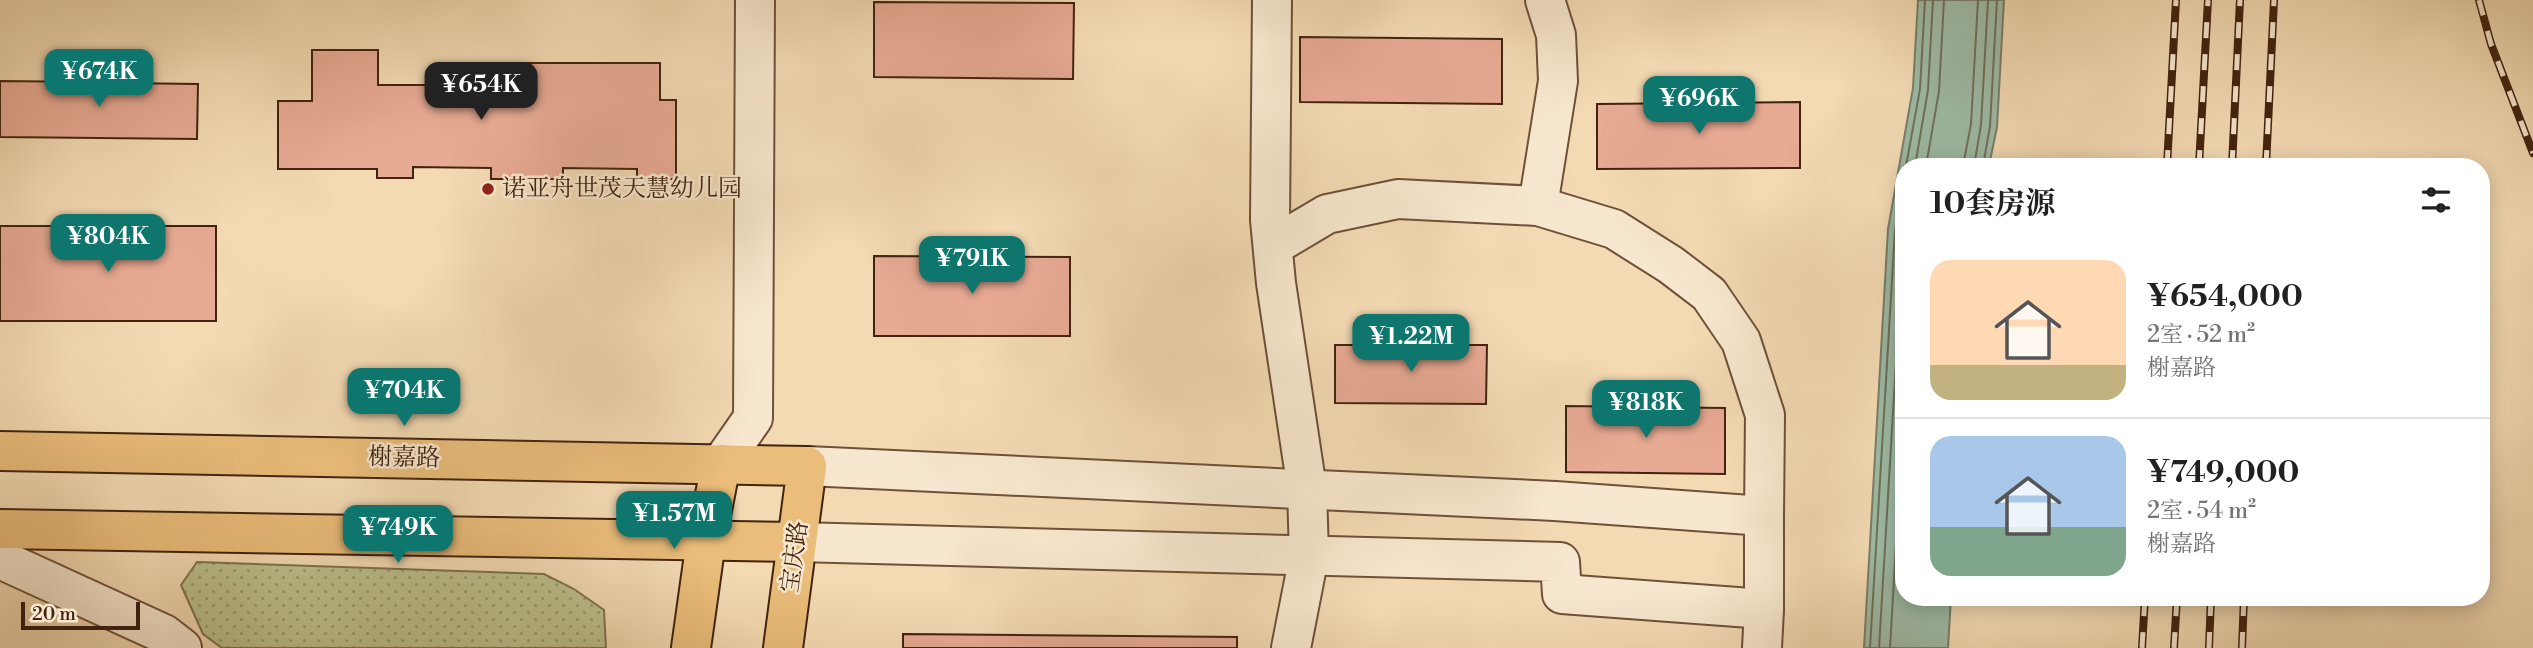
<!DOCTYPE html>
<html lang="zh">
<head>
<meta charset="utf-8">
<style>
	:root { --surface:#fff; --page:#f2f2f2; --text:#202124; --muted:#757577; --line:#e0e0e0; --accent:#0f766e }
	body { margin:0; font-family:"Libre Bodoni","Noto Serif SC",serif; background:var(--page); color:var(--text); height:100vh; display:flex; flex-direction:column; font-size:26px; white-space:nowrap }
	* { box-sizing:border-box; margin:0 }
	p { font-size:23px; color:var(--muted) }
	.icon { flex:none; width:38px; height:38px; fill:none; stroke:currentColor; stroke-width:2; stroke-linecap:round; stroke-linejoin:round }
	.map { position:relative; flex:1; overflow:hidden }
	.drawer { position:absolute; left:1895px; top:158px; width:595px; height:448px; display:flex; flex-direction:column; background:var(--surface); border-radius:28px; box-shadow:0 4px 18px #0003 }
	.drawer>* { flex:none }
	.scale { position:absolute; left:21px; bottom:18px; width:119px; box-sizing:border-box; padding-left:7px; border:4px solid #42230f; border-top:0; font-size:19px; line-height:24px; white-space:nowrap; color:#42230f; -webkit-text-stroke:5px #f7e7ce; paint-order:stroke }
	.price { position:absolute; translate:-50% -60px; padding:0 16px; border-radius:14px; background:var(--accent); color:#fff; font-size:23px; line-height:46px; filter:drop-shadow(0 2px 4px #0008) }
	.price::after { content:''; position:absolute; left:50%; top:42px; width:21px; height:16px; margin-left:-10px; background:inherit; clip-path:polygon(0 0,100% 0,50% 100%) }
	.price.selected { background:#222; color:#fff }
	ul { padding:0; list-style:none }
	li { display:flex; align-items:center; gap:21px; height:175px; padding:0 35px }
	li+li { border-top:2px solid var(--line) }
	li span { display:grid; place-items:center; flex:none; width:196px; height:140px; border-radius:21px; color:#555 }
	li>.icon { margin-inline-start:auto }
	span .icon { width:84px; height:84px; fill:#fffc; stroke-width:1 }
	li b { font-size:30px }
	h2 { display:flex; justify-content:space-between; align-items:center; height:84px; padding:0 35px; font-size:30px }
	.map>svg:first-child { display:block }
</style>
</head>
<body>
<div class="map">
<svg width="2533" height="648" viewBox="0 0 2533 648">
	<defs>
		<pattern id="grass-dots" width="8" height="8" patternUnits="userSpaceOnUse" patternTransform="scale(1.75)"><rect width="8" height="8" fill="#bbc08c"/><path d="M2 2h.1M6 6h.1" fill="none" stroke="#9a9c71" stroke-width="1.8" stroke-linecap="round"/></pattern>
	</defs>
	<rect width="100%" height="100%" fill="#f3dab3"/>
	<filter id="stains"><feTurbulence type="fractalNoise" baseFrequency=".00286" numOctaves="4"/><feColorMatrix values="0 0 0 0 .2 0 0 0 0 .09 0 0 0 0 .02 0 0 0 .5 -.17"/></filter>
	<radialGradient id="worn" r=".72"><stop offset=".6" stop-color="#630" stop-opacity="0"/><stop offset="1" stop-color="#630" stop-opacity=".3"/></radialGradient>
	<path fill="url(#grass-dots)" stroke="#7e724e" stroke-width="2" d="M 197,562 L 544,574 L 574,589 L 604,610 L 606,648 L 222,648 L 203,634 L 181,585 Z"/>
	<path fill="#9dbba6" stroke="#797e6a" stroke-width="2" d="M 1918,0 L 2004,0 L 1997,127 L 1989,166 L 1904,166 L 1904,597 L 1951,597 L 1948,648 L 1864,648 L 1888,229 L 1913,88 Z"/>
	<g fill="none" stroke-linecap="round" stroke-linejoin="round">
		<g stroke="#706f5a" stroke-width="2">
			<path d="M 1906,166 L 1920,89 L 1925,0"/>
			<path d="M 1915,166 L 1928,90 L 1933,0"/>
			<path d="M 1926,166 L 1939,91 L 1944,0"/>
			<path d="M 1963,166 L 1971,124 L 1978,0"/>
			<path d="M 1974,166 L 1981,125 L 1988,0"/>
			<path d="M 1983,166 L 1990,126 L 1997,0"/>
			<path d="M 1870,648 L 1895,230 L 1904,178"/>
			<path d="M 1879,648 L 1904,228"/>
			<path d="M 1890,648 L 1904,405"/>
		</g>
	</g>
	<g fill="#e7aa93" stroke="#42230f" stroke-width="2">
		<path d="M 874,2 L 1074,3 L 1073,79 L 874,77 Z"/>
		<path d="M 1300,37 L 1502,39 L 1502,104 L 1300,102 Z"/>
		<path d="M 312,50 L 378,50 L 378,85 L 523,85 L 524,63 L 660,63 L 660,100 L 676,100 L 676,179 L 637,179 L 637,169 L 563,168 L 563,179 L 491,179 L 491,168 L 413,167 L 413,178 L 377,178 L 377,169 L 278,169 L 278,101 L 312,101 Z"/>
		<path d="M 93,67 L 124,67 L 124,83 L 198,84 L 197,139 L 0,137 L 0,81 L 93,82 Z"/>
		<path d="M 1800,102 L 1800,168 L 1597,169 L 1597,104 Z"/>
		<rect x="0" y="226" width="216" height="95"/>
		<path d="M 874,256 L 1070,257 L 1070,336 L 874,336 Z"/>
		<path d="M 1335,345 L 1487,345 L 1486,404 L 1335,403 Z"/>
		<path d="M 1566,406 L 1725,408 L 1725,474 L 1566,472 Z"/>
		<path d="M 903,634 L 1237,637 L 1237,648 L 903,648 Z"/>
	</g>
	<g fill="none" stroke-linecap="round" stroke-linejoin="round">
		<g stroke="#6e5138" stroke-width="42">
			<g id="minor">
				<path d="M 1272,0 L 1270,220 L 1276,283 L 1307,489 L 1309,556 L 1291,648"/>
				<path d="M 1538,206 L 1558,81 L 1556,35 L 1545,0"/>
				<path d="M 1273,246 L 1327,214 L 1398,199 L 1538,206 L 1614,229 L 1671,265 L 1709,294 L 1741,341 L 1765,415 L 1764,516"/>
				<path d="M 721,464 L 753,418 L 755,0"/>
				<path d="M 797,542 L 1560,562 L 1562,594 L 1764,609 L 1764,516 L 1555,501 L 807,466"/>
				<path d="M 0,559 L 164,634 L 182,648"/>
				<path d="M 1762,648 L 1764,609"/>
			</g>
		</g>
		<g stroke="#42230f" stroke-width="42">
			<g id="major">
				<path d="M 0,451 L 807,466 L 783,648"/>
				<path d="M 0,529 L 797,542"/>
				<path d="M 691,648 L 706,541 L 721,464"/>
			</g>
		</g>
		<use href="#minor" stroke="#f7e7ce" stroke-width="38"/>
		<use href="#major" stroke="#eabd7a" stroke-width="38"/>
		<g stroke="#42230f" stroke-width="8">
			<g id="rail">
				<path d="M 2479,0 L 2491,44 L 2533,153"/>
				<path d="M 2167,166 L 2176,0"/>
				<path d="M 2199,166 L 2208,0"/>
				<path d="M 2232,166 L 2240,0"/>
				<path d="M 2266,166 L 2274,0"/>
				<path d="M 2142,648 L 2145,597"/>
				<path d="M 2174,648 L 2177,597"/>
				<path d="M 2209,648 L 2211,597"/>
				<path d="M 2242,648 L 2244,597"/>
			</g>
		</g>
		<use href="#rail" stroke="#f7e7ce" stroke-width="5" stroke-dasharray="16" stroke-linecap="butt"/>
	</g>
	<circle fill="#8f2418" stroke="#f7e7ce" stroke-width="2.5" cx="488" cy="189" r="7"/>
	<g text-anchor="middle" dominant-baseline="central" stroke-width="5" stroke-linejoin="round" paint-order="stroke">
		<g font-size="24" fill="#42230f" stroke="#f7e7ce" text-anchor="start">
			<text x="502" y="189">诺亚舟世茂天慧幼儿园</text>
		</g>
		<g font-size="24" fill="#42230f" stroke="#f7e7ce">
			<text transform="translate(404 458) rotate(1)">榭嘉路</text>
			<text transform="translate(795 557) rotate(-82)">宝庆路</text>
		</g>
	</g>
	<rect width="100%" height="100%" filter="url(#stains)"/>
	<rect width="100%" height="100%" fill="url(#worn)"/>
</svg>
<div class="scale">20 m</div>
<b class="price" style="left:99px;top:109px">¥674K</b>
<b class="price selected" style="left:481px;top:122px">¥654K</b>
<b class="price" style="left:1699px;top:136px">¥696K</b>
<b class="price" style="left:108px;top:274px">¥804K</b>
<b class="price" style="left:972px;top:296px">¥791K</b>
<b class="price" style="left:1411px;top:374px">¥1.22M</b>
<b class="price" style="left:404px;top:428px">¥704K</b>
<b class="price" style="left:1646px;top:440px">¥818K</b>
<b class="price" style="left:674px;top:551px">¥1.57M</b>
<b class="price" style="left:398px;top:565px">¥749K</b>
<section class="drawer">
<h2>10套房源<svg class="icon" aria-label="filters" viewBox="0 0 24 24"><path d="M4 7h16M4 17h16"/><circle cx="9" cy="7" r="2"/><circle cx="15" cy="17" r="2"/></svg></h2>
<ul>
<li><span style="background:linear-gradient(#ffd9b3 75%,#c2b280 0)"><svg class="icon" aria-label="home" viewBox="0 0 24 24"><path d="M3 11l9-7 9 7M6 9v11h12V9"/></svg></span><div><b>¥654,000</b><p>2室 · 52 m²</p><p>榭嘉路</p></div></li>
<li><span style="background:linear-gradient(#a9c7e8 65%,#7fa58c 0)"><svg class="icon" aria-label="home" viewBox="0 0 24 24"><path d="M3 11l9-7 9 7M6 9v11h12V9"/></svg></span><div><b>¥749,000</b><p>2室 · 54 m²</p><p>榭嘉路</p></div></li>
</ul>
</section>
</div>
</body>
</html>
